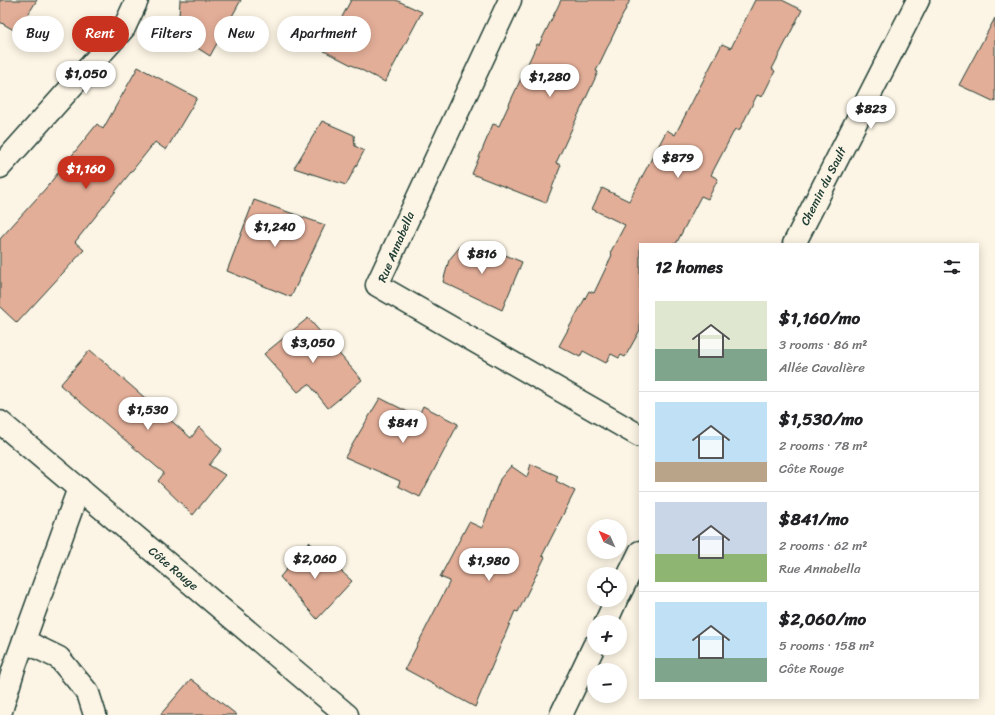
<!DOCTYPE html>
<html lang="en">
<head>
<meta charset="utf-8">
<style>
	:root { --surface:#fff; --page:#f2f2f2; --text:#202124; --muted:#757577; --line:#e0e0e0; --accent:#c8321e }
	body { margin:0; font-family:Sriracha,sans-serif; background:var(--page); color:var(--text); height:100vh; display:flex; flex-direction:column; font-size:15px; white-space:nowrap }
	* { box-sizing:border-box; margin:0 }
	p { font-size:13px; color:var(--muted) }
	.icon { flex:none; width:22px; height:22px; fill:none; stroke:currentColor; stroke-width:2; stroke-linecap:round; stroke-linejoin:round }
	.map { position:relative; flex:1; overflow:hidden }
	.sheet { position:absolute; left:639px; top:243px; width:340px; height:456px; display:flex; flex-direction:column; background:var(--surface); border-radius:0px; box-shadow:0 2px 10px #0003 }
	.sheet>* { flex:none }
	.hud { position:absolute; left:12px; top:16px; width:380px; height:36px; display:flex; gap:8px }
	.needle { width:26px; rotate:315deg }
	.fabs { position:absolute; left:587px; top:519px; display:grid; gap:8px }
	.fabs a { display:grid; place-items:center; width:40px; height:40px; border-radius:50%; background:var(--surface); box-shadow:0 2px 10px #0003; font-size:20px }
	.price { position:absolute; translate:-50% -34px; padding:0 9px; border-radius:14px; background:#fff; color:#222; font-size:13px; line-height:26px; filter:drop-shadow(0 1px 2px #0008) }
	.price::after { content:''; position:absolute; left:50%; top:24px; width:12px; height:9px; margin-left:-6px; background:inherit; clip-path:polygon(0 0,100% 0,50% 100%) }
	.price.current { background:var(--accent); color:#fff }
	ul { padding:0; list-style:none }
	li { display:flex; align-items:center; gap:12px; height:100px; padding:0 16px }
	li+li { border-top:1px solid var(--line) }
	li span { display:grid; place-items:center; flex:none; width:112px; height:80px; border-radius:0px; color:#555 }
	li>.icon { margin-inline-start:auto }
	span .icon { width:48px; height:48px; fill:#fffc; stroke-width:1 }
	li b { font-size:17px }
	h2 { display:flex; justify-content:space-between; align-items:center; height:48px; padding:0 16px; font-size:17px }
	.pill { padding:0 14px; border-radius:18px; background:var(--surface); box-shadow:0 2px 10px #0003; font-size:14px; line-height:36px }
	.pill.current { background:var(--accent); color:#fff }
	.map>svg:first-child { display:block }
</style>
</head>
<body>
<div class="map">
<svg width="995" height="715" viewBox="0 0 995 715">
	<rect width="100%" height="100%" fill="#fcf5e5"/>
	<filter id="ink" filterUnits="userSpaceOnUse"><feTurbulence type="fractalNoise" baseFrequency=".025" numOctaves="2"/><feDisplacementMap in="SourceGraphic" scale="8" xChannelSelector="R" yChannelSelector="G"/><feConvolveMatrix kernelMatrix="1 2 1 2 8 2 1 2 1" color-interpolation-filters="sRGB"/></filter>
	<g filter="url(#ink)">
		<g fill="#e3ae98" stroke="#1f3d34">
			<path d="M 0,0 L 37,0 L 17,32 L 0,22 Z"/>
			<path d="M 180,0 L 241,0 L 210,56 L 174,33 L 179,16 Z"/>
			<path d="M 351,0 L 396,0 L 422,12 L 385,82 L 324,51 Z"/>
			<path d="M 561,0 L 630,0 L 596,71 L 598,72 L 556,163 L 561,165 L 546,203 L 472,174 L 493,124 L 499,126 L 537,44 L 539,45 Z"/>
			<path d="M 755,0 L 782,0 L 802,10 L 772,69 L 775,71 L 762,97 L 757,95 L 739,131 L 735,129 L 711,175 L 718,179 L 708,199 L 701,196 L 676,244 L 640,244 L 640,330 L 625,357 L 621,355 L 619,358 L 611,354 L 606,363 L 583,351 L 580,357 L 559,346 L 589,291 L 594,293 L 612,255 L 610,253 L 625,225 L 592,209 L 602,188 L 629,201 L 667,130 L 675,135 L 722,44 L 731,48 Z"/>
			<path d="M 995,18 L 995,102 L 959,85 Z"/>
			<path d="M 138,67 L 197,98 L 166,150 L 155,142 L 75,242 L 84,250 L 17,323 L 0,307 L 0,239 L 46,188 L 97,124 L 103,129 Z"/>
			<path d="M 322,121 L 354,135 L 355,146 L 364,151 L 346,185 L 294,168 Z"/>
			<path d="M 254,200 L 325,225 L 291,297 L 227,271 Z"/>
			<path d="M 463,243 L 492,258 L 498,252 L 522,262 L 502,310 L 443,282 L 449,260 Z"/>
			<path d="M 308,318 L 362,380 L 328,408 L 309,384 L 298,392 L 264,354 Z"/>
			<path d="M 90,350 L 191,438 L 199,427 L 222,449 L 209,465 L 225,475 L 193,515 L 158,481 L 164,473 L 60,385 Z"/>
			<path d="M 380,398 L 418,417 L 423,406 L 458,424 L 420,497 L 398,486 L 400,481 L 345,457 Z"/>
			<path d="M 531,464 L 558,476 L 556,481 L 575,491 L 542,556 L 545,557 L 518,612 L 515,611 L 475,707 L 405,669 L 450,581 L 440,577 L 469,522 L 482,528 L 500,479 L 511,466 L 527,477 Z"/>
			<path d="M 309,542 L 352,581 L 317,619 L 280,577 Z"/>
			<path d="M 191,679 L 237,715 L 160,715 Z"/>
		</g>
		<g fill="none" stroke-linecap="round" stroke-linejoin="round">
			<g stroke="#1f3d34" stroke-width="25">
				<g id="minor">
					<path d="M 510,0 L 377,285 L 640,436"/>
					<path d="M 0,167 L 124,28 L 137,0"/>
					<path d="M 24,641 L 59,658 L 88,693 L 95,715"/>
					<path d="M 0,714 L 14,668 L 79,488"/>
				</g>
			</g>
			<g stroke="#1f3d34" stroke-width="25">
				<g id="tertiary">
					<path id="s1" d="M 794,244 L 918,0"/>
					<path id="s2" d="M 0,422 L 347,715"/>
					<path d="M 620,593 L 640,552"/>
					<path d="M 606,622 L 616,600"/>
					<path d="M 561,715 L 594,646"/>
				</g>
			</g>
			<use href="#minor" stroke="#fcf5e5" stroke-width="22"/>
			<use href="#tertiary" stroke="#fcf5e5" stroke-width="22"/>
		</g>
	</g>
	<g text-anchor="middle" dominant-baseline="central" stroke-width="3" stroke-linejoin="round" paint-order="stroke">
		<g font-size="12" fill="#1f3d34" stroke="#fcf5e5">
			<text stroke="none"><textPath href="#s1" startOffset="65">Chemin du Sault</textPath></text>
			<text transform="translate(396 247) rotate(-67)">Rue Annabella</text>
			<text stroke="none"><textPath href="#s2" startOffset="227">Côte Rouge</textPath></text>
		</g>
	</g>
</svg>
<div class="fabs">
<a><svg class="needle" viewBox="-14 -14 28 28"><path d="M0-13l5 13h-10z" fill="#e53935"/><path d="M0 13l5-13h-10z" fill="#757577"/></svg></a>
<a><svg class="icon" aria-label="locate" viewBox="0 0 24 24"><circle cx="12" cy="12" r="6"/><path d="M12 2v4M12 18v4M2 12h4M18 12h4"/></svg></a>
<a>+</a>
<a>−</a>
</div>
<b class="price" style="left:86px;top:95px">$1,050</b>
<b class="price" style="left:550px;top:98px">$1,280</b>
<b class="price" style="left:871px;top:130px">$823</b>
<b class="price" style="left:678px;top:179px">$879</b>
<b class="price current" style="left:86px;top:190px">$1,160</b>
<b class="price" style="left:275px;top:248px">$1,240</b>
<b class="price" style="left:482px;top:275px">$816</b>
<b class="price" style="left:313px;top:364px">$3,050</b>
<b class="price" style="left:148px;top:431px">$1,530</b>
<b class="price" style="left:403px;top:444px">$841</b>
<b class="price" style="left:315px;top:580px">$2,060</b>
<b class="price" style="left:489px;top:582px">$1,980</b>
<div class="hud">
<a class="pill">Buy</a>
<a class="pill current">Rent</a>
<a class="pill">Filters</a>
<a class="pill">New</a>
<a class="pill">Apartment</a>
</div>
<section class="sheet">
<h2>12 homes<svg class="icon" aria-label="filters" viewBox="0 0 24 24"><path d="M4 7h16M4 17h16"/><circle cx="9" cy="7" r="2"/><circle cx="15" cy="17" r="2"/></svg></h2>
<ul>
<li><span style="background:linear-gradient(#dfe7d0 60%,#7fa58c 0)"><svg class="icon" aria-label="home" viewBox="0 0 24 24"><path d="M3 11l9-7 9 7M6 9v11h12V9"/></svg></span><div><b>$1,160/mo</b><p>3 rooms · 86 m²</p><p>Allée Cavalière</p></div></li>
<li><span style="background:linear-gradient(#bfe0f5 75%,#b9a48a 0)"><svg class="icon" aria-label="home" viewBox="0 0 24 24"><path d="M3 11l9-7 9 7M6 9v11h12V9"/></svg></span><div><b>$1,530/mo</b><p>2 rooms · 78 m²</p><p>Côte Rouge</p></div></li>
<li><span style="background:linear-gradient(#c9d6e8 65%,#8fb573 0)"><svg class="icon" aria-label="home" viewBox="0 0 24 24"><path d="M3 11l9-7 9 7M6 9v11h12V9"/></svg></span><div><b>$841/mo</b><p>2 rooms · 62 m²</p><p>Rue Annabella</p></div></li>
<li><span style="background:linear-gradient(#bfe0f5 70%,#7fa58c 0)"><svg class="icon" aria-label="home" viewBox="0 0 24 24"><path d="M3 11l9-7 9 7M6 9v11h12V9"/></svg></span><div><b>$2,060/mo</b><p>5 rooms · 158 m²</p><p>Côte Rouge</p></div></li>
</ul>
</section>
</div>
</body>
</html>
